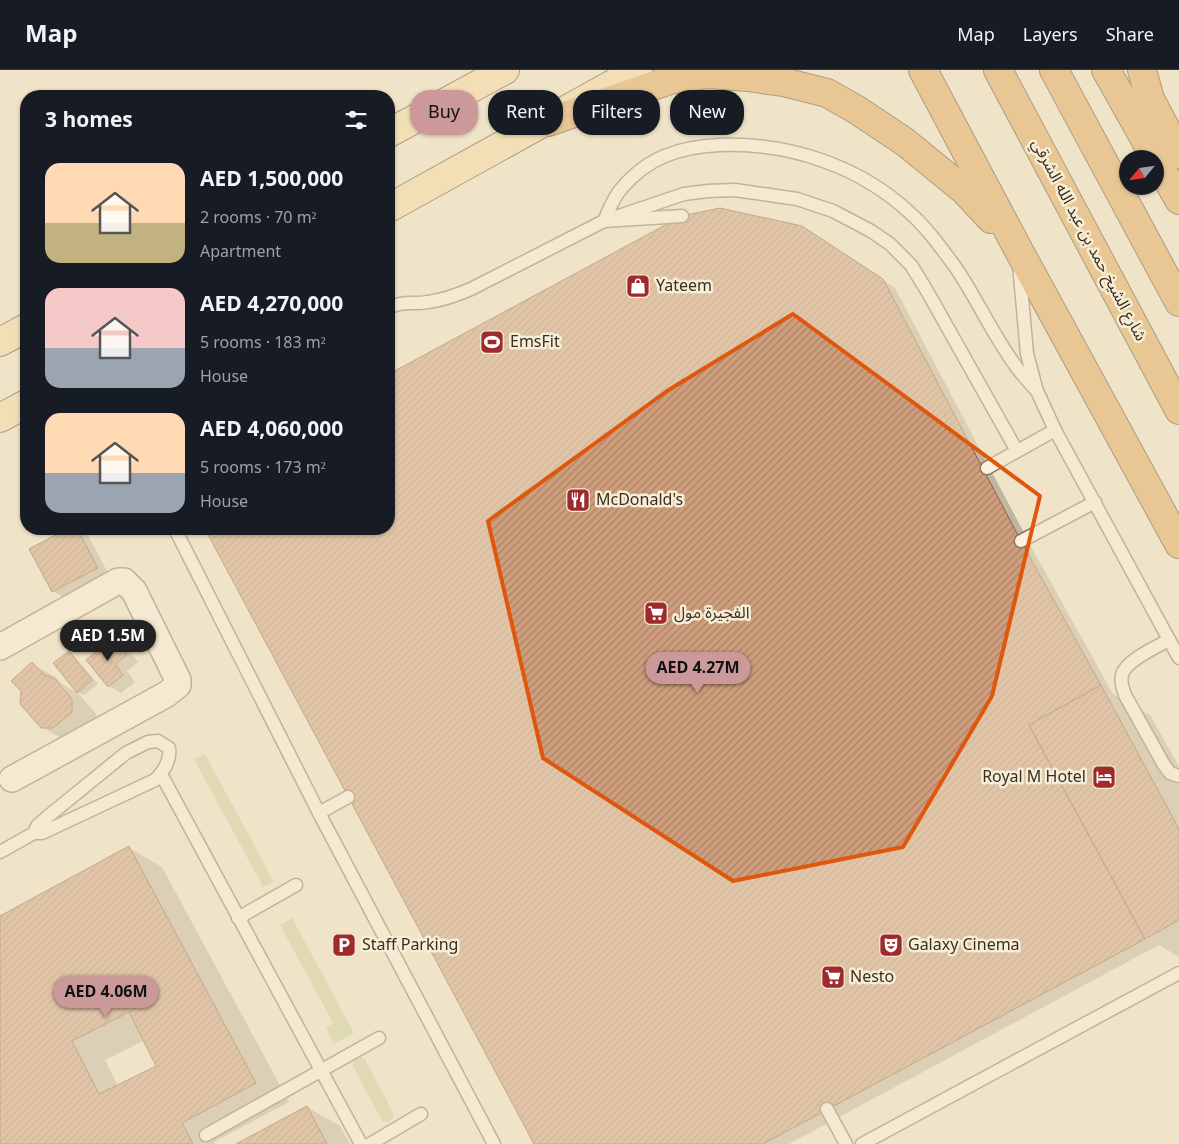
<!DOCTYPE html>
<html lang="en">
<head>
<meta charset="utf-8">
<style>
	:root { --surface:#171b24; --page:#242831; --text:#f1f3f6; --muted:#9ea1a6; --line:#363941; --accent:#cc999b }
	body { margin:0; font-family:Georgia,"Noto Sans Arabic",serif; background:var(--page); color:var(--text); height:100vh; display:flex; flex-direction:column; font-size:19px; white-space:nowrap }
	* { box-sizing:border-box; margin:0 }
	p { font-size:16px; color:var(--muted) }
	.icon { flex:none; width:28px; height:28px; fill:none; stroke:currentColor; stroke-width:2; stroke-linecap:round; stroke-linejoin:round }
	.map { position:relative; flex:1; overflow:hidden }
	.sheet { position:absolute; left:20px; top:20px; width:375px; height:445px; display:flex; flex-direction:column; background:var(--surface); border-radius:20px; box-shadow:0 1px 4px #0004 }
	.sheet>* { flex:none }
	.banner { position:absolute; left:410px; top:20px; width:475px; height:45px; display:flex; gap:10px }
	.needle { width:32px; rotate:241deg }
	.buttons { position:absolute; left:1119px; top:80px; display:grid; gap:10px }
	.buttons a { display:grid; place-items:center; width:45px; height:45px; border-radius:50%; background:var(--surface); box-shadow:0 1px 4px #0004; font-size:25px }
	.price { position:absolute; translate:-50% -42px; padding:0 11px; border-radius:18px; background:var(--accent); color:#111; font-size:16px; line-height:32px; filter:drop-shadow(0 1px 2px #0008) }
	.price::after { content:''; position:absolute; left:50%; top:30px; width:15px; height:11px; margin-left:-8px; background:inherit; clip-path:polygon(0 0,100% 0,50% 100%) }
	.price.on { background:#222; color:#fff }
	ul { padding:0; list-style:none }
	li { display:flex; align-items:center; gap:15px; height:125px; padding:0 25px }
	li span { display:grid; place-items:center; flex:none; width:140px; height:100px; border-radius:15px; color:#555 }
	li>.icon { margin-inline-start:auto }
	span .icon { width:60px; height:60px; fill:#fffc; stroke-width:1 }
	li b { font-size:21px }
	h2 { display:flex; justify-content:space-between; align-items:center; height:60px; padding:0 25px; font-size:21px }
	.chip { padding:0 18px; border-radius:20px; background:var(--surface); box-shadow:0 1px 4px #0004; font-size:18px; line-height:45px }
	.chip.on { background:var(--accent); color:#111 }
	header { display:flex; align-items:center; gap:30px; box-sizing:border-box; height:70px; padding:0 25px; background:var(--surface); border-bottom:1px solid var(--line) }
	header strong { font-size:24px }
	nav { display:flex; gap:28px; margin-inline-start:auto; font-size:18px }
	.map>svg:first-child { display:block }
</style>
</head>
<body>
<header>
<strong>Map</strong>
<nav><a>Map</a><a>Layers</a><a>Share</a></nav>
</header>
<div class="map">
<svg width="1179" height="1074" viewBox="0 0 1179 1074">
	<defs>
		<pattern id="building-hatch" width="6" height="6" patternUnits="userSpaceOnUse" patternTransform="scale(1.25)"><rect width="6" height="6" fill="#cf9f7d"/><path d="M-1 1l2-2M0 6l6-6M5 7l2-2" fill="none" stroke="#a98266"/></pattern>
	</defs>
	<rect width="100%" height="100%" fill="#f0e4c8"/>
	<g fill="#c9cf9b">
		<path d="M 205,684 L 274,812 L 263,817 L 194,689 Z"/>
		<path d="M 292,848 L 354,963 L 334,974 L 326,958 L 333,953 L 280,855 Z"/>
		<path d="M 356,987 L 361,987 L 365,990 L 393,1042 L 393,1047 L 390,1051 L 385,1052 L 381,1049 L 353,996 L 353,991 Z"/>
	</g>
	<g fill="#0003" fill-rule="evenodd">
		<path d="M 683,147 L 814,165 L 895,218 L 1033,480 L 1113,624 L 1151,646 L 1179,697 L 1179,887 L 1159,875 L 789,1074 L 536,1074 L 206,459 L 389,459 L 389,305 Z"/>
		<path d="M 69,459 L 80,459 L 87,463 L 109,505 L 65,528 L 52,521 L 31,479 Z"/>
		<path d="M 114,570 L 126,577 L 138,592 L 127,601 L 135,612 L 121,623 L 109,616 Z"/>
		<path d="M 69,582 L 74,586 L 98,614 L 84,625 L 78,622 Z"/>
		<path d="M 32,594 L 56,607 L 62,614 L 79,624 L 96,644 L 96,656 L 66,671 L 42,657 Z"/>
		<path d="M 129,778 L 162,797 L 289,1032 L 214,1072 L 215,1074 L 0,1074 L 0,847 ZM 145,970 L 158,996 L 118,1016 L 105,990 Z"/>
		<path d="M 307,1037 L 340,1056 L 350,1074 L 239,1074 Z"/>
	</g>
	<g fill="url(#building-hatch)" stroke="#8d5f41" fill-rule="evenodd">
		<path d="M 720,138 L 802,156 L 883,209 L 1021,471 L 1101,615 L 1029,655 L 1145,869 L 763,1074 L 534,1074 L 205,459 L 389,459 L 389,304 L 682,146 Z"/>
		<path d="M 67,459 L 77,459 L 98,498 L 52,522 L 29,479 Z"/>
		<path d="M 114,568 L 127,585 L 115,594 L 123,605 L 108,617 L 86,590 Z"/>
		<path d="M 69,581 L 92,610 L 77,623 L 53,593 Z"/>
		<path d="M 32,592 L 43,604 L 55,609 L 72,629 L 72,642 L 53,658 L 41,658 L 20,634 L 21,621 L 11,611 Z"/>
		<path d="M 1101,615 L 1179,759 L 1179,850 L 1145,869 L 1029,655 Z"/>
		<path d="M 129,776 L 256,1013 L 182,1053 L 193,1074 L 0,1074 L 0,846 ZM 129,942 L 156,996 L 99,1024 L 72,971 Z"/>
		<path d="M 307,1036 L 327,1074 L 236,1074 Z"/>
	</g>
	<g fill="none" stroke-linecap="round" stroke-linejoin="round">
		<g stroke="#8d765c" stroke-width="15">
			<g id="lane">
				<path d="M 682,146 L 604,151 C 609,140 614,126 622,118 C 648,87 680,77 719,75 C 788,72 860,96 910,143 C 928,159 942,179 956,198 C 977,229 993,265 1015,295 C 1021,304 1030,313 1037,321"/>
				<path d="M 1019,194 L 1027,284 L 1037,321 L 1055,360 L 1179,588"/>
				<path d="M 389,238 C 404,230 412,235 428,232 C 444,230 457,225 471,219 L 604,151 L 684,124 L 708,121 L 735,120 L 797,129 L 833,141 L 871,161 L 890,174 L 911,195 L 927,221 L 1017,381"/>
				<path d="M 987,398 L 1055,360"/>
				<path d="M 175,459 L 319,743 L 494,1074"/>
				<path d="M 1021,471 L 1095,432"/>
				<path d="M 1169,570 C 1156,577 1125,591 1122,605 C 1120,612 1123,619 1125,625 L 1164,695 L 1170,703 L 1179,706"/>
				<path d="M 161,704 L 361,1074"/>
				<path d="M 319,743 L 348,727"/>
				<path d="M 0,782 L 34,763 L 42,763 L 155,710 C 164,701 171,691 169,678 L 158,671 L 148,672 L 126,683 L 46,748 L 37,756 L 34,763"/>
				<path d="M 238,848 L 296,815"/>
				<path d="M 827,1039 L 846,1074"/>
				<path d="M 206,1065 L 379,968"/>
				<path d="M 370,1074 L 421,1044"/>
				<path d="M 862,1074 L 1179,903"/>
			</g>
		</g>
		<g stroke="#8d765c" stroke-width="28">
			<path id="street" d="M 0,577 L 118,511 L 124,511 L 134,521 L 178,610 L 178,615 L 167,624 L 12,709"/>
		</g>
		<g stroke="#5b4430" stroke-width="30">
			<g id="primary">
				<path d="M 389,63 L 505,0"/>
				<path d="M 389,138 L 638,0"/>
				<path d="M 0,272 L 26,258"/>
				<path d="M 0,348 L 26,334"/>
			</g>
		</g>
		<g stroke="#5b4430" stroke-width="30">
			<g id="highway">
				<path d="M 923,0 L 1018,179 L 1179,474"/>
				<path d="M 998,0 L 1179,340"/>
				<path d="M 1054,0 L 1179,232"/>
				<path d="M 1106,0 L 1179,130"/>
				<path d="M 1142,0 L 1150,29 L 1179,84"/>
				<path d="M 548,52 L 670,10 L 708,4 L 748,7 L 783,12 L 827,23 L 857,40 L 905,72 L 965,121 L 991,149"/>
			</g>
		</g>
		<use href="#lane" stroke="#faf1dc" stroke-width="12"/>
		<use href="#street" stroke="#faf1dc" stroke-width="25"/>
		<use href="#primary" stroke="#f3d9a0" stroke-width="28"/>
		<use href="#highway" stroke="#e0a458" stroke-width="28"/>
	</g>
	<path d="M0 0H1179V1074H0ZM 793,244 L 1040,426 L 992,626 L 903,777 L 733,811 L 543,688 L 488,451 L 667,321 Z" fill="#f0e4c8" fill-opacity=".55" fill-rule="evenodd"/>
	<path fill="none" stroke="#df570d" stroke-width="4" stroke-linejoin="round" d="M 793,244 L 1040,426 L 992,626 L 903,777 L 733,811 L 543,688 L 488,451 L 667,321 Z"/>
	<defs>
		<g id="shop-square" transform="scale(1.25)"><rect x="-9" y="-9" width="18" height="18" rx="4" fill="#9e2a2b" stroke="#f7eed8"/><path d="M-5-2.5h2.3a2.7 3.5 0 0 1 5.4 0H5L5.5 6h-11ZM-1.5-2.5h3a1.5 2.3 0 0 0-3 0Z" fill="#fff"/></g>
		<g id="stadium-square" transform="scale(1.25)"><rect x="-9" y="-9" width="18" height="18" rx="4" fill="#9e2a2b" stroke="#f7eed8"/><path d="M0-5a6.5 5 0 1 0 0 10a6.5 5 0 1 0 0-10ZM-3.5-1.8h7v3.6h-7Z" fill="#fff"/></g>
		<g id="restaurant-square" transform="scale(1.25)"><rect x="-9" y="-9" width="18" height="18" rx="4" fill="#9e2a2b" stroke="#f7eed8"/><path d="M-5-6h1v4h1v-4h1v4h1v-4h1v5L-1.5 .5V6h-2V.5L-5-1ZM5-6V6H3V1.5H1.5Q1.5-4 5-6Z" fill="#fff"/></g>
		<g id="supermarket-square" transform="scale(1.25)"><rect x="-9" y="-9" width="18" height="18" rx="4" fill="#9e2a2b" stroke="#f7eed8"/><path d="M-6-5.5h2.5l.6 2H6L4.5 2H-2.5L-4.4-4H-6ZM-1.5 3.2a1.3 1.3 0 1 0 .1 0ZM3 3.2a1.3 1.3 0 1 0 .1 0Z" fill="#fff"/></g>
		<g id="hotel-square" transform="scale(1.25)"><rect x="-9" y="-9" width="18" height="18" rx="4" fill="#9e2a2b" stroke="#f7eed8"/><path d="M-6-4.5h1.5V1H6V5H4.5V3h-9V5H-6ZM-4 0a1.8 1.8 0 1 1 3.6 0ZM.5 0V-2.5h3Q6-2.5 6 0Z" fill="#fff"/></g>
		<g id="parking-square" transform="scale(1.25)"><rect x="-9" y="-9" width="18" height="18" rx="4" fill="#9e2a2b" stroke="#f7eed8"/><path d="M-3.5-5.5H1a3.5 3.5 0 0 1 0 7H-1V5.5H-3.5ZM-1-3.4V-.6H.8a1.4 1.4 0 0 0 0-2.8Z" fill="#fff"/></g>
		<g id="theatre-square" transform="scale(1.25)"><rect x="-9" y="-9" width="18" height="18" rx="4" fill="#9e2a2b" stroke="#f7eed8"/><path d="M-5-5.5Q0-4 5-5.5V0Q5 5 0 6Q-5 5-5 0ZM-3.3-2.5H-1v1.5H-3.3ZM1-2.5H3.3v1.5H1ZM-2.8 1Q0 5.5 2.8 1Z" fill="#fff"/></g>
	</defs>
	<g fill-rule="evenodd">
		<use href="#shop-square" x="638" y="216"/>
		<use href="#stadium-square" x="492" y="272"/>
		<use href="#restaurant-square" x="578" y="430"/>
		<use href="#supermarket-square" x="656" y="543"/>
		<use href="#hotel-square" x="1104" y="707"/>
		<use href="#parking-square" x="344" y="875"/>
		<use href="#theatre-square" x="891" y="875"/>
		<use href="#supermarket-square" x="833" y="907"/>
	</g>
	<g text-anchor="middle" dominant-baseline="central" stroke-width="5" stroke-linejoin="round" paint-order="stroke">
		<g font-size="16" fill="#3d2e20" stroke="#f7eed8">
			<text transform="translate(1089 170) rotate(62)">شارع الشيخ حمد بن عبد الله الشرقي</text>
		</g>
		<g font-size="16" fill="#3d2e20" stroke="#f7eed8" text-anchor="start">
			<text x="656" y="216">Yateem</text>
			<text x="510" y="272">EmsFit</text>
			<text x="596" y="430">McDonald's</text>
			<text x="674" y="543">الفجيرة مول</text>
			<text x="1086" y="707" text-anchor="end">Royal M Hotel</text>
			<text x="362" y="875">Staff Parking</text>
			<text x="908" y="875">Galaxy Cinema</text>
			<text x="850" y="907">Nesto</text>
		</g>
	</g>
</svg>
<div class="buttons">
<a><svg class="needle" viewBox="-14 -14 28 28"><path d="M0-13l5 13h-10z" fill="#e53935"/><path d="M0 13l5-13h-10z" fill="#9ea1a6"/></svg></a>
</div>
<b class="price on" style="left:108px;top:592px">AED 1.5M</b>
<b class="price" style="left:698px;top:624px">AED 4.27M</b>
<b class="price" style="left:106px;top:948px">AED 4.06M</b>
<div class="banner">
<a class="chip on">Buy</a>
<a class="chip">Rent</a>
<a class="chip">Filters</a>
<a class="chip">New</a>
</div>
<section class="sheet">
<h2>3 homes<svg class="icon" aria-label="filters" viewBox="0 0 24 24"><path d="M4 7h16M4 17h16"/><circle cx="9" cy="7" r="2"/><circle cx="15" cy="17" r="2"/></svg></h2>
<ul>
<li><span style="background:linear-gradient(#ffd9b3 60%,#c2b280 0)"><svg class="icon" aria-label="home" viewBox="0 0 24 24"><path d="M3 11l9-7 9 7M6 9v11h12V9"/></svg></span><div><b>AED 1,500,000</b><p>2 rooms · 70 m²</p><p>Apartment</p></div></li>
<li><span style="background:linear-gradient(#f6c9c9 60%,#9aa5b1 0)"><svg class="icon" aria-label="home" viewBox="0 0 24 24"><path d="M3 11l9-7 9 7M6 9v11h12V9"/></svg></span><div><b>AED 4,270,000</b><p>5 rooms · 183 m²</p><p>House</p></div></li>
<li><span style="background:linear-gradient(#ffd9b3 60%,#9aa5b1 0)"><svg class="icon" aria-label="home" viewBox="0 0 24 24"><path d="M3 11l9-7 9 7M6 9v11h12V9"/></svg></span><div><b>AED 4,060,000</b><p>5 rooms · 173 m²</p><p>House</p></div></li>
</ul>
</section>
</div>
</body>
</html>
